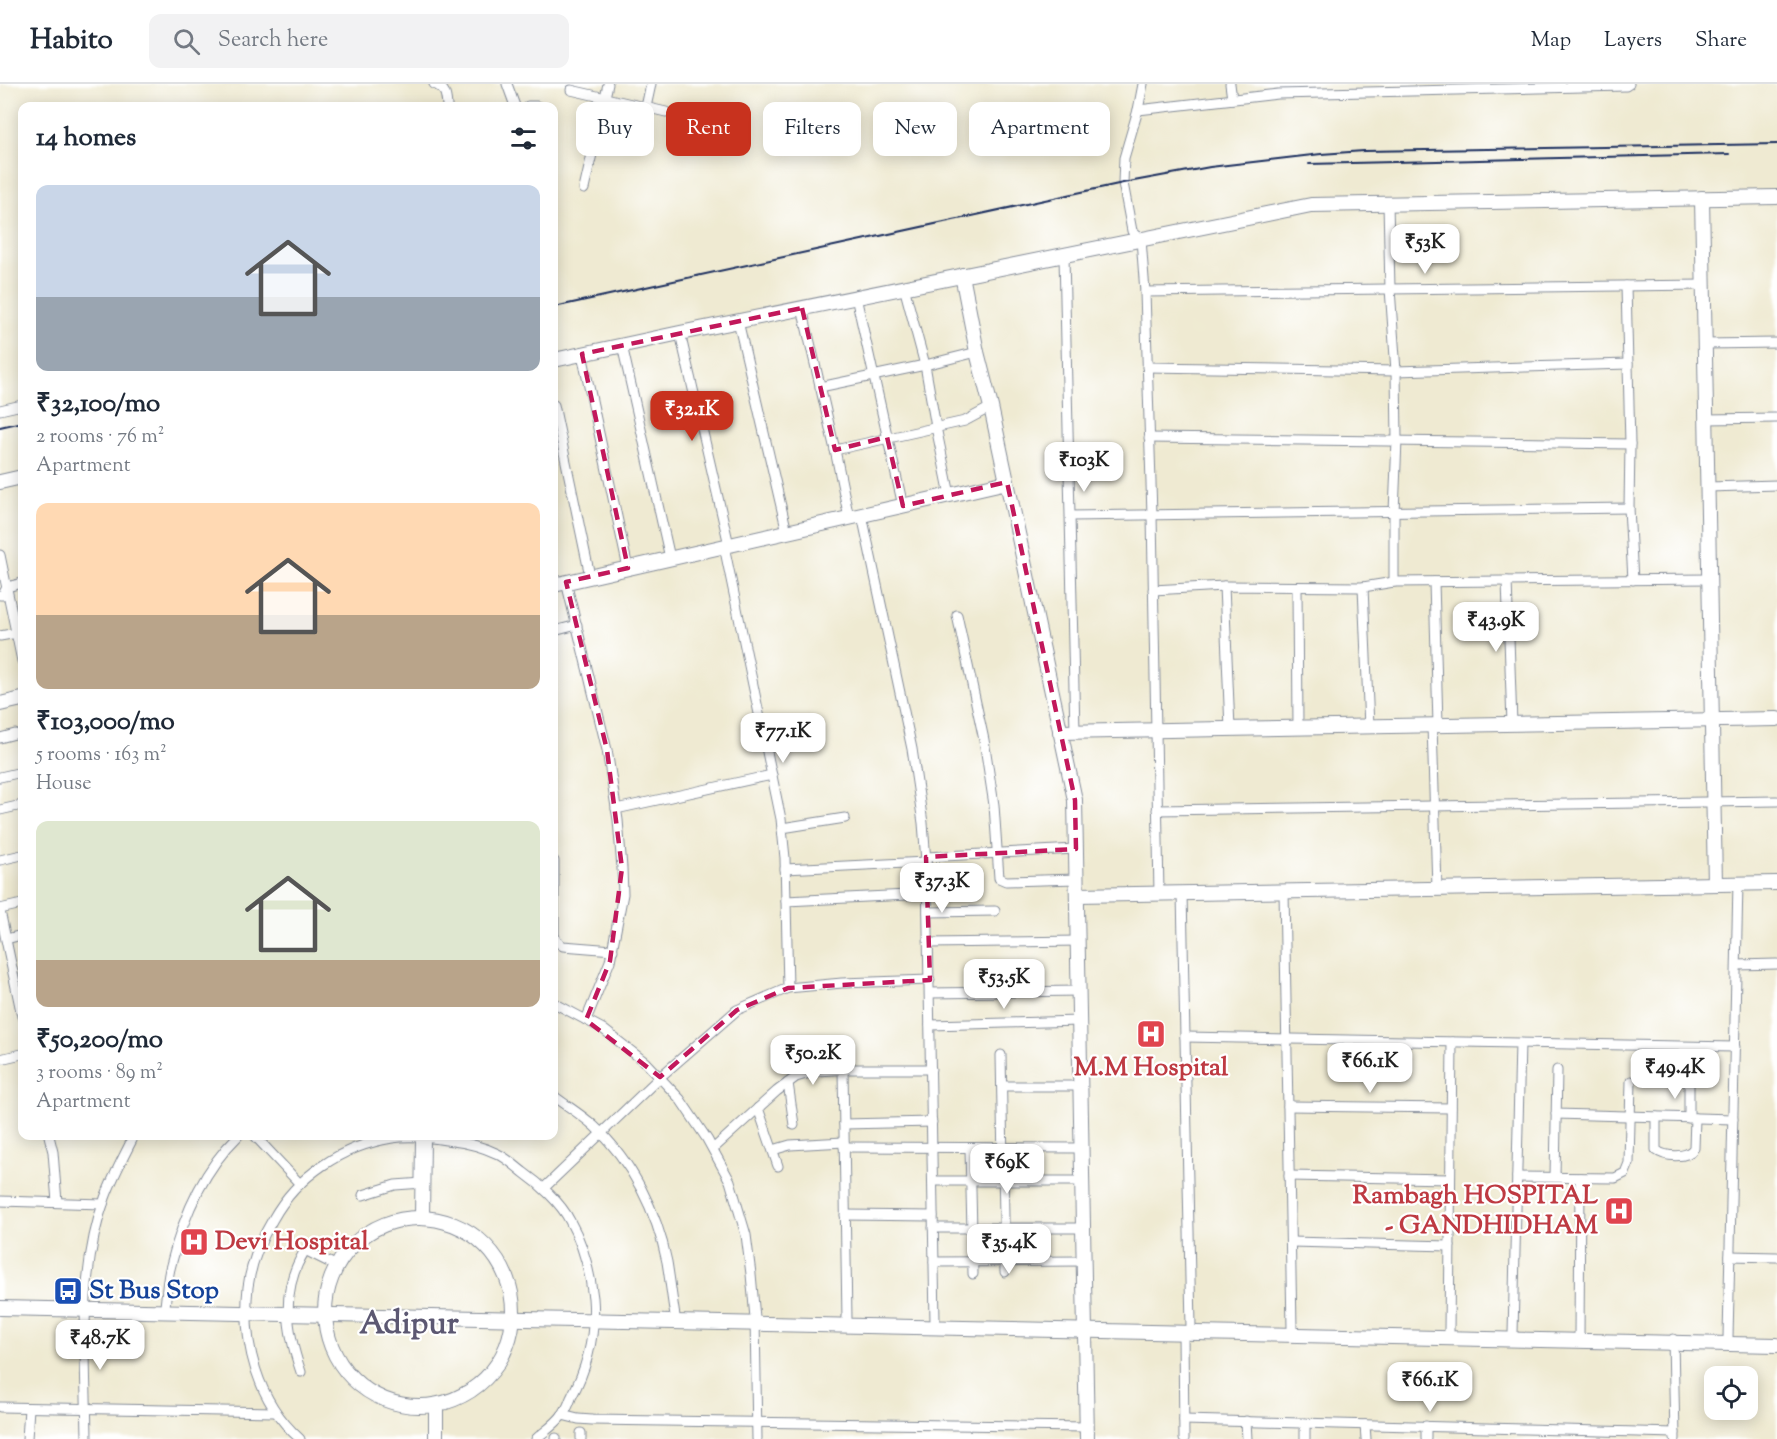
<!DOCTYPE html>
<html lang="en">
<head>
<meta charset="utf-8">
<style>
	:root { --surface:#fff; --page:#f2f2f3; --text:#1f2937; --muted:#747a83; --line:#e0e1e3; --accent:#c8321e }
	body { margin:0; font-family:"Sorts Mill Goudy",serif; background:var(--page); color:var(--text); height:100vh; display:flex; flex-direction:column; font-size:22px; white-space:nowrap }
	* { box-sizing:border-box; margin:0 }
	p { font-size:20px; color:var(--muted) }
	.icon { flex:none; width:33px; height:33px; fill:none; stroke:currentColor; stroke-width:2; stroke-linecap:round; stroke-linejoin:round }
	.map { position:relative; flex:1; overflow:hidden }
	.sheet { position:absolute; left:18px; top:18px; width:540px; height:1038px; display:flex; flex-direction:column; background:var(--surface); border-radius:12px; box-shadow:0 3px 15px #0003 }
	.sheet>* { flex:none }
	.top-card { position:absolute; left:576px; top:18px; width:570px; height:54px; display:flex; gap:12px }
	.buttons { position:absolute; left:1704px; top:1282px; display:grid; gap:12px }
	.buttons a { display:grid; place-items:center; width:54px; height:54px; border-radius:12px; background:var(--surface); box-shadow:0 3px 15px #0003; font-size:30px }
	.price { position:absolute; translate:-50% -51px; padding:0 14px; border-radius:12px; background:#fff; color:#222; font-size:20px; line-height:39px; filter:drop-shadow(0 2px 3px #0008) }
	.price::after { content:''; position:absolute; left:50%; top:36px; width:18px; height:14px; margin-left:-9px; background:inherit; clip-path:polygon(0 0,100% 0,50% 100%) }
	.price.selected { background:var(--accent); color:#fff }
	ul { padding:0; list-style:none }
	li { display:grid; align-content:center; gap:12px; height:318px; padding:0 18px }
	li span { display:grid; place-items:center; height:186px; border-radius:12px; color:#555 }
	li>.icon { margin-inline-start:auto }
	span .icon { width:108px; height:108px; fill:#fffc; stroke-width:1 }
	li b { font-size:26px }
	h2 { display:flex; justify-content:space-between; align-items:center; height:72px; padding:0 18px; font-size:26px }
	.chip { padding:0 21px; border-radius:12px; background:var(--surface); box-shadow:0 3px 15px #0003; font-size:21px; line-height:54px }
	.chip.selected { background:var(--accent); color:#fff }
	header { display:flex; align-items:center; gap:36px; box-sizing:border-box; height:84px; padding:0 30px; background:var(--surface); border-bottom:2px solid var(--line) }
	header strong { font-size:28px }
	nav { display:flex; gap:33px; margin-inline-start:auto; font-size:21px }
	.search { width:420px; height:54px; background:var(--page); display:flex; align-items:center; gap:15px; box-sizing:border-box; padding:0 21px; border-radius:12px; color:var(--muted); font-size:22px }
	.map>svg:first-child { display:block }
</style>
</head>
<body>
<header>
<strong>Habito</strong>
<div class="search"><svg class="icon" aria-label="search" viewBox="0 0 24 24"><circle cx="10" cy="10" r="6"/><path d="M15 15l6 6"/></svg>Search here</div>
<nav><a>Map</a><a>Layers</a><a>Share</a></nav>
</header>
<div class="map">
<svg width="1777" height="1355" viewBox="0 0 1777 1355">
	<rect width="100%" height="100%" fill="#fff"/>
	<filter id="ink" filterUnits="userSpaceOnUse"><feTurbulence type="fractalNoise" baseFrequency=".0167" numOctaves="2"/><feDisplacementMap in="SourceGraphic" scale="12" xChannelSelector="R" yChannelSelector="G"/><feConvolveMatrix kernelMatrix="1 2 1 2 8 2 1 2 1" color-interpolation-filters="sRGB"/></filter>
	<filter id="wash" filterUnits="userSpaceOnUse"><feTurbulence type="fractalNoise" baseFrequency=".008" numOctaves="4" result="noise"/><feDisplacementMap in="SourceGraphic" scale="24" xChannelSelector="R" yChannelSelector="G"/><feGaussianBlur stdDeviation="1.35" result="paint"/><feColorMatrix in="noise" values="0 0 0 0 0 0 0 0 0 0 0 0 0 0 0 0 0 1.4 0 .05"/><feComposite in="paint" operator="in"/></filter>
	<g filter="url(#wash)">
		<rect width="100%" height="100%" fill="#efead2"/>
	</g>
	<g filter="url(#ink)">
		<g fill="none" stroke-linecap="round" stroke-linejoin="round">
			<g stroke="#858c98" stroke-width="11">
				<g id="street">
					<path d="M 434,0 C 446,5 446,11 447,22"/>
					<path d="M 507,0 L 515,22"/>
					<path d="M 1143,0 L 1138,26 L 1124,74 L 1123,99 L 1132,147 L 1141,155 L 1145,208 L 1152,431 L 1159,810"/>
					<path d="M 1230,0 L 1232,15"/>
					<path d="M 571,6 L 666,28"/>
					<path d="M 528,22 L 537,22"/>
					<path d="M 646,23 L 651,0"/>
					<path d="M 1138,26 L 1278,10 L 1626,2 L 1629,0"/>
					<path d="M 584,105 L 608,0"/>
					<path d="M 1388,119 L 1390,205 L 1396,287 L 1397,356 L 1394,428 L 1394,498"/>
					<path d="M 1064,172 L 1075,648"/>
					<path d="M 1626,202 L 1630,360 L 1629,424 L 1633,496"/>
					<path d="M 904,203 L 925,281 L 936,343 L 950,411"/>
					<path d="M 1145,208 L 1704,201"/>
					<path d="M 856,213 L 903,422"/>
					<path d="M 802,224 L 835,366 L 849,434"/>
					<path d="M 738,237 L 787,448"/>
					<path d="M 680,249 L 729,461"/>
					<path d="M 1705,260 L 1777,259"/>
					<path d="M 622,261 L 670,474"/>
					<path d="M 582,270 L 628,484"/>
					<path d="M 1147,283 L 1396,287 L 1628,280"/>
					<path d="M 820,303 L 925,281 L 977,268"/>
					<path d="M 554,321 L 590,492"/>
					<path d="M 0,326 L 22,321"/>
					<path d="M 1706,335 L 1777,334"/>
					<path d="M 1149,354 L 1630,360"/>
					<path d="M 835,366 L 965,337 L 991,323"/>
					<path d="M 1708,403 L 1777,401"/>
					<path d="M 862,431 L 912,665 L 923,739 L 927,790 L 935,1238"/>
					<path d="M 1071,432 L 1629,424"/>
					<path d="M 724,462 L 781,735 L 785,774 L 788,904"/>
					<path d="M 0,471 L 22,577"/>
					<path d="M 1507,497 L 1512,640"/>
					<path d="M 566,498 L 607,666 L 618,736 L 622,784 L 623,810 L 610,877 L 586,936"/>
					<path d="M 1434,498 L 1438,641"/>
					<path d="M 1224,502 L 1230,645"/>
					<path d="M 1363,503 L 1369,643"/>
					<path d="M 1297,504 L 1298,644"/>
					<path d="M 1153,506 L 1224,502 L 1363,503 L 1394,498 L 1709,495"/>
					<path d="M 0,511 L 3,511 L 7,503 L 22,499"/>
					<path d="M 957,531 L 984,656 L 994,721 L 999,794 L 1006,797 L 1076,795"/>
					<path d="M 554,547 L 577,541"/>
					<path d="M 0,552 L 17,549"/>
					<path d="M 1432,641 L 1437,804"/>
					<path d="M 0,654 L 15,650"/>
					<path d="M 0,693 L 22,688"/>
					<path d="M 616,725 L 772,691"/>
					<path d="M 0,726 L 22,721"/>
					<path d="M 1157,726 L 1777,717"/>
					<path d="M 782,744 L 845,734"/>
					<path d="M 926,773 L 1076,765"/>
					<path d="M 0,776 L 22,771"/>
					<path d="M 554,777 L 554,850 L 556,857 L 563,862 L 613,866"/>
					<path d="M 785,785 L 926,778"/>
					<path d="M 1284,807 L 1292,1245"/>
					<path d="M 1182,809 L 1191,1243"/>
					<path d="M 786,817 L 928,810"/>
					<path d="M 0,825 L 22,820"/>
					<path d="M 0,827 L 22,932"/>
					<path d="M 928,828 L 995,827"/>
					<path d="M 6,855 L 22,851"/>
					<path d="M 929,859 L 1078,857"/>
					<path d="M 1737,881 L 1777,880"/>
					<path d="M 930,909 L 1079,907"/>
					<path d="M 554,919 L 603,945 L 645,978 L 680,1015 L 707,1055 L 730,1097 L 746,1151 L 751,1190 L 755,1234 L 757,1355"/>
					<path d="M 930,941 L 1079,937"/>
					<path d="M 1185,953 L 1735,963"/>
					<path d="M 1001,971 L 1005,1188"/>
					<path d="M 0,975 L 22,970"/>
					<path d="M 843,985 L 847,1236"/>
					<path d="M 788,999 L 794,1041"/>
					<path d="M 1002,1002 L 1080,1002"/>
					<path d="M 554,1012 C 567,1022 582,1031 594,1042 C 632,1077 657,1128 667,1178 C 670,1196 672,1214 675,1232"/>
					<path d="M 1288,1022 L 1451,1024"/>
					<path d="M 758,1024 L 778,1082"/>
					<path d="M 1556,1030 L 1733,1035"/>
					<path d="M 1656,1033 L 1656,1066 C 1665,1073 1687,1075 1694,1064 L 1695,1034"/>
					<path d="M 1689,1034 L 1689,1000"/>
					<path d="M 844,1040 L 932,1038"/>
					<path d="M 49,1052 L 53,1068 L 57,1118"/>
					<path d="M 255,1052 L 300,1100"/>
					<path d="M 844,1063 L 1082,1064"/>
					<path d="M 970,1064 L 973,1190"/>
					<path d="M 713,1065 L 777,1007 L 796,993 L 817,987 L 850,985 L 931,985"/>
					<path d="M 773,1066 L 790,1061 L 844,1058"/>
					<path d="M 1289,1092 L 1450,1095"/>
					<path d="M 1517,1093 L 1615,1094 L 1625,1089 L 1629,1079 L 1631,997"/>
					<path d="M 1555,1093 L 1557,986"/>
					<path d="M 933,1097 L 1082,1097"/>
					<path d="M 544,1104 L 660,993 L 737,926 L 788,904 L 842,899 L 930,896"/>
					<path d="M 363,1111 L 395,1101 L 423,1099"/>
					<path d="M 0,1117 L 103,1120"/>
					<path d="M 845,1131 L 933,1132"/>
					<path d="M 933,1144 L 1083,1144"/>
					<path d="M 1291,1158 L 1450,1162"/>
					<path d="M 1730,1172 L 1777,1173"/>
					<path d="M 934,1178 L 1083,1177"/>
					<path d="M 165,1222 C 167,1208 167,1194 171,1181 C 183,1133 203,1086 238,1052"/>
					<path d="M 1449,1248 L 1452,958"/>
					<path d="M 1183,1249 L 1184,1355"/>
					<path d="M 1513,1250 L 1520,959"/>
					<path d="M 1728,1254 L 1738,799"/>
					<path d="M 1673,1255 L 1675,1355"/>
					<path d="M 1579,1256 L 1580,1094"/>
					<path d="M 301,1288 C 287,1247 280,1208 304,1168 L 307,1167 L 337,1182"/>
					<path d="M 0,1323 L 275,1328"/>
					<path d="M 562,1331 L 578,1335 L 592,1336 L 1087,1343"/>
					<path d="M 1184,1336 L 1675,1349"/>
					<path d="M 1246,1337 L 1247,1355"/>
					<path d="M 1305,1339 L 1305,1355"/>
					<path d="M 1365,1341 L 1366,1355"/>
					<path d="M 1426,1342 L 1426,1355"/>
					<path d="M 27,1355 L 29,1324"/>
					<path d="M 87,1355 C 86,1274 77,1191 105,1114 C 113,1092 124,1072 134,1052"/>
					<path d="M 300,1355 C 257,1317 242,1258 248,1203 C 251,1178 260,1157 273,1135 C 297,1092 342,1062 392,1054 C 410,1051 428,1053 446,1056 C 463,1058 482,1062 498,1070 C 507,1074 515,1082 523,1088 C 540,1100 561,1119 570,1137 C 583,1160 590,1188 593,1214 C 596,1249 587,1284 571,1314 C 569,1320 566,1326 563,1330 C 556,1340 545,1347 536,1355"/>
					<path d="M 556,1355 L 556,1354"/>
					<path d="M 581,1355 L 581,1349"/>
				</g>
			</g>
			<g stroke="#858c98" stroke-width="16">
				<g id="secondary">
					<path d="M 1702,114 L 1715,800"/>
					<path d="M 962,191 L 977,268 L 991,323 L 1075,716 L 1087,1355"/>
					<path d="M 554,276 L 680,249 L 1311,121 L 1777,113"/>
					<path d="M 0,398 L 22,393"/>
					<path d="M 554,501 L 1007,398"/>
					<path d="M 0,620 L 22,615"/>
					<path d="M 1060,648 L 1777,635"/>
					<path d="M 1077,811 L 1777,799"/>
					<circle cx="419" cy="1228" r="94"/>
					<path d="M 422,1134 L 423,1052"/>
					<path d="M 0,1224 L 1777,1261"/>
					<path d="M 436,1321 L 436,1355"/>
				</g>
			</g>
			<use href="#street" stroke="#fff" stroke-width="9"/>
			<use href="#secondary" stroke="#fff" stroke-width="14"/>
			<g stroke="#1b2f5e" stroke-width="2">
				<path d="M 1309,80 L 1729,70"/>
				<path d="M 554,223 L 1123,99 L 1210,83 L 1321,70 L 1364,67 L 1777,60"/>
				<path d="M 0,343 L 22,338"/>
			</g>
		</g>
	</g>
	<path fill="none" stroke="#c2185b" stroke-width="4.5" stroke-dasharray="12 8" stroke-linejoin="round" d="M 802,224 L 835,366 L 887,353 L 903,422 L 1007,398 L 1075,716 L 1076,765 L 926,773 L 930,896 L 788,904 L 737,926 L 660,993 L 586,936 L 610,877 L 622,784 L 607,666 L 566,498 L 628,484 L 582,270 Z"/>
	<defs>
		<g id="hospital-square" transform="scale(1.5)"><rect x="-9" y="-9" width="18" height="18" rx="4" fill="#e0444e" stroke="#fff"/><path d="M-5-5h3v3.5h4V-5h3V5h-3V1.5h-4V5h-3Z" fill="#fff"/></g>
		<g id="bus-square" transform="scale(1.5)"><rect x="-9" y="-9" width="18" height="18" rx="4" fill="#1a4fb4" stroke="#fff"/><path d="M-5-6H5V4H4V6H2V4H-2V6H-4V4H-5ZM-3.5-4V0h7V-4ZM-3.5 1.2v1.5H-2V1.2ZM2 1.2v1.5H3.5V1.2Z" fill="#fff"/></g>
	</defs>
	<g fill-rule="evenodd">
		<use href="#hospital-square" x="1151" y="950"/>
		<use href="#hospital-square" x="1619" y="1127"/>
		<use href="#hospital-square" x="194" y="1158"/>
		<use href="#bus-square" x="68" y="1207"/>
	</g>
	<g text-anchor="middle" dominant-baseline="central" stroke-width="4.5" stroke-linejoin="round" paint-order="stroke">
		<g font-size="26" font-weight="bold" fill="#be3a42" stroke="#fff">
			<text x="1151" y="984">M.M Hospital</text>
			<text x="1598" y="1112" text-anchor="end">Rambagh HOSPITAL<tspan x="1598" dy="30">- GANDHIDHAM</tspan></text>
			<text x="215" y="1158" text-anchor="start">Devi Hospital</text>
		</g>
		<g font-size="26" font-weight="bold" fill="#164399" stroke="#fff" text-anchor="start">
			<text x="89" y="1207">St Bus Stop</text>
		</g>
		<g font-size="32" font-weight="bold" fill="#5c5872" stroke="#fff">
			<text x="409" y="1241">Adipur</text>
		</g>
	</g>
</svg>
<div class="buttons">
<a><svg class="icon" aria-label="locate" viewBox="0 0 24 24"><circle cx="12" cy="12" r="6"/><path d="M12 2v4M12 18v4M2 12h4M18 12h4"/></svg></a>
</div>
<b class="price" style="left:1425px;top:191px">₹53K</b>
<b class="price selected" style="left:692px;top:358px">₹32.1K</b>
<b class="price" style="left:1084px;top:409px">₹103K</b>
<b class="price" style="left:1496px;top:569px">₹43.9K</b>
<b class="price" style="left:783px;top:680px">₹77.1K</b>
<b class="price" style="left:942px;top:830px">₹37.3K</b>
<b class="price" style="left:1004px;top:926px">₹53.5K</b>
<b class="price" style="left:813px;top:1002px">₹50.2K</b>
<b class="price" style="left:1370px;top:1010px">₹66.1K</b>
<b class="price" style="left:1675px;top:1016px">₹49.4K</b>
<b class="price" style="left:1007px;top:1111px">₹69K</b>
<b class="price" style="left:1009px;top:1191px">₹35.4K</b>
<b class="price" style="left:100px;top:1287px">₹48.7K</b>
<b class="price" style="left:1430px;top:1329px">₹66.1K</b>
<div class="top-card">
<a class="chip">Buy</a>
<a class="chip selected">Rent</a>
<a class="chip">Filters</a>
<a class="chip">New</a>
<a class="chip">Apartment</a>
</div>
<section class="sheet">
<h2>14 homes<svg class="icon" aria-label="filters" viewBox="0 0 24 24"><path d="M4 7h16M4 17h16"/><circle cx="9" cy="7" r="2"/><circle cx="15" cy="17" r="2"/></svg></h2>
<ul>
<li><span style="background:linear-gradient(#c9d6e8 60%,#9aa5b1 0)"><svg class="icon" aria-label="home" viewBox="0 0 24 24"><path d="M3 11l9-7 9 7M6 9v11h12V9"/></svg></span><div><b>₹32,100/mo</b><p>2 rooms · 76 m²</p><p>Apartment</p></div></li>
<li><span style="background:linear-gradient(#ffd9b3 60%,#b9a48a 0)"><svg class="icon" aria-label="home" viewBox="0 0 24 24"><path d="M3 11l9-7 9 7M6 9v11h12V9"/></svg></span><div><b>₹103,000/mo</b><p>5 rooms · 163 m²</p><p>House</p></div></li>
<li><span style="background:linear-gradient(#dfe7d0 75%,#b9a48a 0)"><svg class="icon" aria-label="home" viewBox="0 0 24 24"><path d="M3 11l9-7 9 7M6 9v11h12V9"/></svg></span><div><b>₹50,200/mo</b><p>3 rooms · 89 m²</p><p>Apartment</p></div></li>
</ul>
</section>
</div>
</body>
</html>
